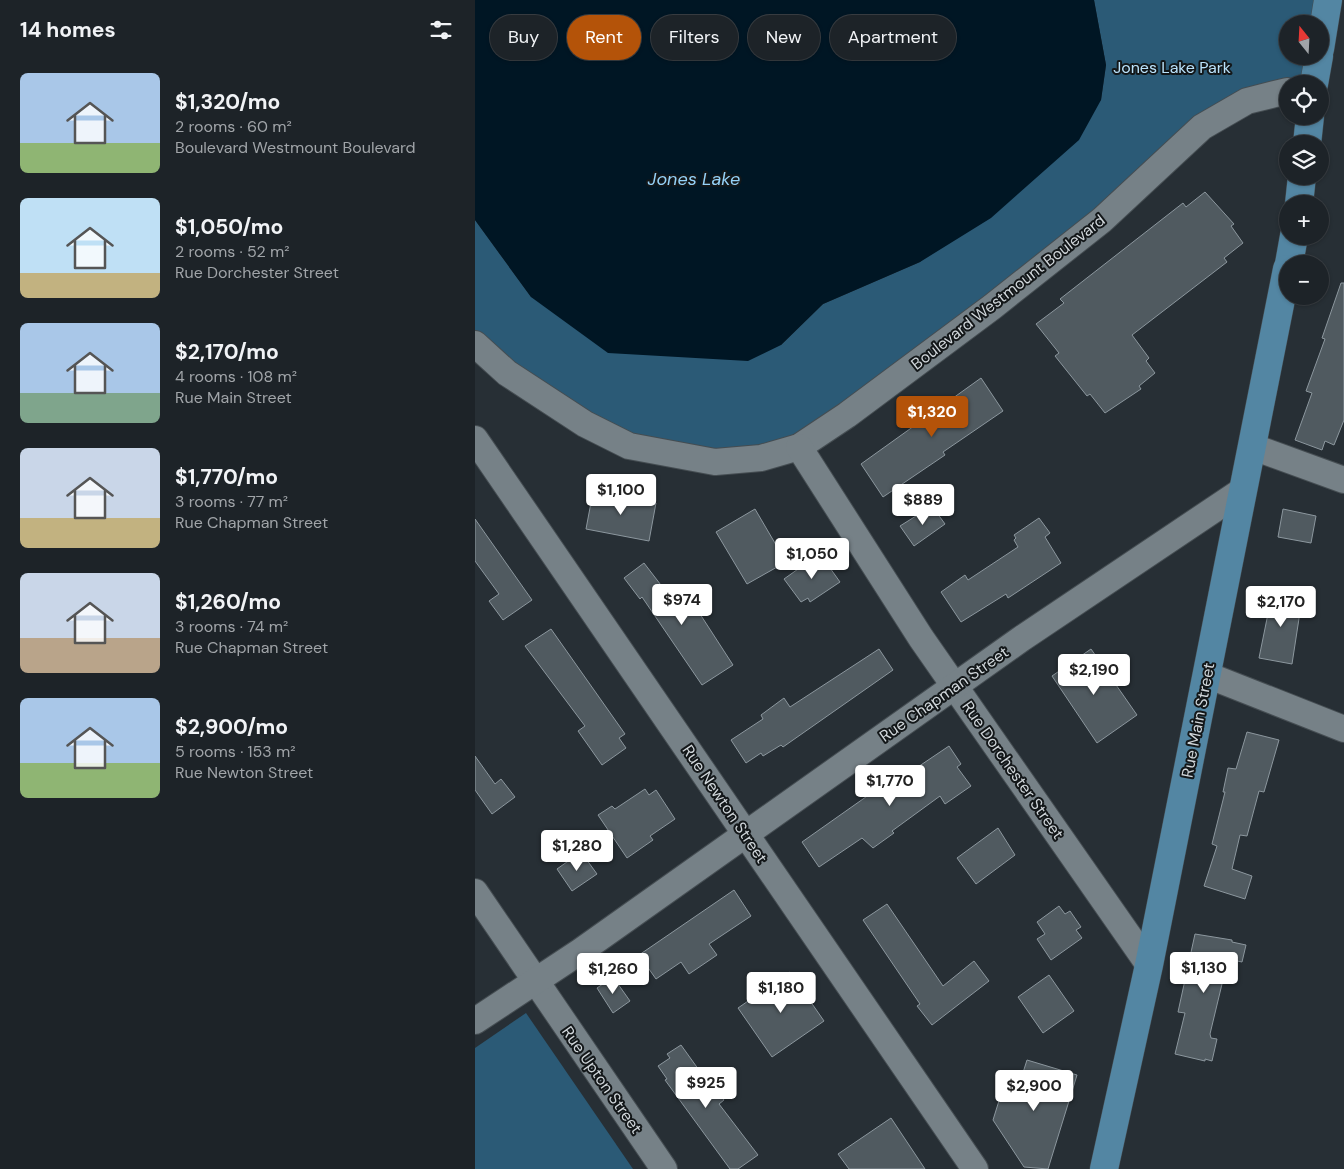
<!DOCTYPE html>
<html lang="en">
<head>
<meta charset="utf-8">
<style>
	:root { --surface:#1d2328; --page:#252b30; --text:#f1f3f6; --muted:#a0a4a8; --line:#3b4045; --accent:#b45309 }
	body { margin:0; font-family:"DM Sans",sans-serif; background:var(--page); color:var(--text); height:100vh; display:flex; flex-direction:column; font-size:19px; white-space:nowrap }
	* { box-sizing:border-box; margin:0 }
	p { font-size:16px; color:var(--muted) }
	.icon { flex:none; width:28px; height:28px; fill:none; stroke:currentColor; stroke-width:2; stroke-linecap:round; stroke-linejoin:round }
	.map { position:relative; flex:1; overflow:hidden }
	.details { display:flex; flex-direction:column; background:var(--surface); width:475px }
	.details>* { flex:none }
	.top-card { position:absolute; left:15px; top:15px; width:475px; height:45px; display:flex; gap:10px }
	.needle { width:32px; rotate:342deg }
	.tools { position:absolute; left:804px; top:15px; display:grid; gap:10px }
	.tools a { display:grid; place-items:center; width:50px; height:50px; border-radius:50%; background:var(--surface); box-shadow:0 1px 4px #0004,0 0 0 1px var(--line); font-size:25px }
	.price { position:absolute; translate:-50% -42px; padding:0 11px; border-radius:5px; background:#fff; color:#222; font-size:16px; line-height:32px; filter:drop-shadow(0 1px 2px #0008) }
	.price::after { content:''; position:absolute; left:50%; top:30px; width:15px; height:11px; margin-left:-8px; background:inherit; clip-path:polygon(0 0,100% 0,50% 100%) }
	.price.current { background:var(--accent); color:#fff }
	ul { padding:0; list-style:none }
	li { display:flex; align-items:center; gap:15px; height:125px; padding:0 20px }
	li span { display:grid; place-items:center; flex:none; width:140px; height:100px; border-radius:8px; color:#555 }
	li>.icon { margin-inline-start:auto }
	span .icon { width:60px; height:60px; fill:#fffc; stroke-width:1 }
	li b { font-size:21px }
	h2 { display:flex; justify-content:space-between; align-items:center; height:60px; padding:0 20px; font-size:21px }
	.chip { padding:0 18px; border-radius:22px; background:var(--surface); box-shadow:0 1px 4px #0004,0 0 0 1px var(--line); font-size:18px; line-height:45px }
	.chip.current { background:var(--accent); color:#fff }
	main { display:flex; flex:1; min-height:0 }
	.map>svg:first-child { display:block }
</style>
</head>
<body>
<main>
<section class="details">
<h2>14 homes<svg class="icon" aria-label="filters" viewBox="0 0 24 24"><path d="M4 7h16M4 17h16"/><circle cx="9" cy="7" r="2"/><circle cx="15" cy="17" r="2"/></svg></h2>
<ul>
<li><span style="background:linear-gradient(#a9c7e8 70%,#8fb573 0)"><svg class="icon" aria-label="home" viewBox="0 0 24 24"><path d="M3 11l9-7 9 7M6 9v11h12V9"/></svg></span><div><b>$1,320/mo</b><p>2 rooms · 60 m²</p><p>Boulevard Westmount Boulevard</p></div></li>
<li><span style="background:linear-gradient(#bfe0f5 75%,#c2b280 0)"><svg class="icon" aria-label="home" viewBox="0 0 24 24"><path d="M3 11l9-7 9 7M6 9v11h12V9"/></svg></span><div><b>$1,050/mo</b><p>2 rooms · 52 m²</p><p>Rue Dorchester Street</p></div></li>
<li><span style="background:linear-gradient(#a9c7e8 70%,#7fa58c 0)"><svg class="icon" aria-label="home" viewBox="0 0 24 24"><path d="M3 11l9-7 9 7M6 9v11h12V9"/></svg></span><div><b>$2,170/mo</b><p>4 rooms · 108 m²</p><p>Rue Main Street</p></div></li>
<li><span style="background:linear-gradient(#c9d6e8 70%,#c2b280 0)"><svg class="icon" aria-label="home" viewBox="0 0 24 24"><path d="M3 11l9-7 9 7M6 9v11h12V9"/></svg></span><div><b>$1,770/mo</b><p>3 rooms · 77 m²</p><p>Rue Chapman Street</p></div></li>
<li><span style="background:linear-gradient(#c9d6e8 65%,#b9a48a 0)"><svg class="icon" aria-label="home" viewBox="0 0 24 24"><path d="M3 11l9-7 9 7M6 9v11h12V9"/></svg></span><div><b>$1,260/mo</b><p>3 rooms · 74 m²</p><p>Rue Chapman Street</p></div></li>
<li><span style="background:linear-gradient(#a9c7e8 65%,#8fb573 0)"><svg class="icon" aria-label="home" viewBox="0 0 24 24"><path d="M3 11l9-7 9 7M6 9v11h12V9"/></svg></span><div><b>$2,900/mo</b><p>5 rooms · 153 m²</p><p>Rue Newton Street</p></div></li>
</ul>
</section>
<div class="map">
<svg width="869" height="1169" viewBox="0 0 869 1169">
	<rect width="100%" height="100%" fill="#272f35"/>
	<g fill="#2b5a76">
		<path d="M 619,0 L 853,0 L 845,24 L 812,24 L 812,56 L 844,56 L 839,84 L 812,84 L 772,101 L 517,307 L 286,458 L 154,446 L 0,344 L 0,220 L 56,297 L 306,345 L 348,304 L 445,262 L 626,100 L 631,65 Z"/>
		<path d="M 51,1013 L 158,1169 L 0,1169 L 0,1048 Z"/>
	</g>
	<path fill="#001624" d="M 0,0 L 619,0 L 631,65 L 626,100 L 604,140 L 516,218 L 445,262 L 348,304 L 306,345 L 273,361 L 133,353 L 56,297 L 0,220 Z"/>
	<g fill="#505a60" stroke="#8c979e">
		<path d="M 730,192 L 759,224 L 756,226 L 768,243 L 749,258 L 752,262 L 657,335 L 674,358 L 671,361 L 680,373 L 664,386 L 666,389 L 630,413 L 615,394 L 612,396 L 580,356 L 584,353 L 561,324 L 589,303 L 585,299 L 708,203 L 711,207 Z"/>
		<path d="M 866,283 L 869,283 L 869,420 L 859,445 L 850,441 L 847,450 L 820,440 L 837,393 L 831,391 L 850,339 L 847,338 Z"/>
		<path d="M 506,378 L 528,411 L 468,452 L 470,455 L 408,497 L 386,464 Z"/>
		<path d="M 118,492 L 181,503 L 174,541 L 111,529 Z"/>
		<path d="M 457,506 L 470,524 L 439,546 L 425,526 Z"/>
		<path d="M 280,509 L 311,562 L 272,584 L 241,532 Z"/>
		<path d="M 808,509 L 841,516 L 836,543 L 803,537 Z"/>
		<path d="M 564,518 L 575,533 L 570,537 L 586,563 L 533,598 L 531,594 L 486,622 L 466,592 L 490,575 L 493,580 L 543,547 L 539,540 L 541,538 L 539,535 Z"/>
		<path d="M 0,519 L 57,600 L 28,620 L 14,601 L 24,594 L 0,561 Z"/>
		<path d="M 340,557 L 345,564 L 350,561 L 365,582 L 335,602 L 333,598 L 326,602 L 309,579 Z"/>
		<path d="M 169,563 L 202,606 L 214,597 L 258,665 L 227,685 L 167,597 L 165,599 L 149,578 Z"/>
		<path d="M 798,589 L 822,593 L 819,611 L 825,612 L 817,664 L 784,658 Z"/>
		<path d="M 76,629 L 150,734 L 144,738 L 151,748 L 127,765 L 103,731 L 110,726 L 50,646 Z"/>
		<path d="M 404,649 L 418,670 L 308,747 L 306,745 L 288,756 L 286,753 L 271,763 L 256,740 L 288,719 L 286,715 L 309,698 L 315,707 Z"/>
		<path d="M 616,649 L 662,715 L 622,743 L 577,676 Z"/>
		<path d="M 772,732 L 804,740 L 789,792 L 784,791 L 772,836 L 765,835 L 757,869 L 777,876 L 770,899 L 729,886 L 742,846 L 737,844 L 750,792 L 748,792 L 753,768 L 761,769 Z"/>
		<path d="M 474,746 L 486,764 L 482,767 L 496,786 L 470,804 L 465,796 L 417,831 L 419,833 L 398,848 L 387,838 L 344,867 L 327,842 L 422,775 L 425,779 Z"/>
		<path d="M 0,756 L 20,784 L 26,779 L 40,797 L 17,814 L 0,790 Z"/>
		<path d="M 170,789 L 174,795 L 181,790 L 200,819 L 175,836 L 178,840 L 152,858 L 123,815 L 137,806 L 140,809 Z"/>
		<path d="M 523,828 L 540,855 L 501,884 L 482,858 Z"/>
		<path d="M 106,852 L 122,874 L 97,891 L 82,869 Z"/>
		<path d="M 259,890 L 276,916 L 234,944 L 242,955 L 214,974 L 206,962 L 181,979 L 164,955 Z"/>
		<path d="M 412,904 L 468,986 L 499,961 L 514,981 L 457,1025 L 442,1006 L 445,1004 L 388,920 Z"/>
		<path d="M 584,906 L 590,914 L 595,911 L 606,927 L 601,930 L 607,938 L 576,960 L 562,939 L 570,934 L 562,922 Z"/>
		<path d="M 720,934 L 757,940 L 757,942 L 771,945 L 767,962 L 753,959 L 735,1034 L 736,1038 L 742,1039 L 737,1061 L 730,1059 L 730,1061 L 700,1054 L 710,1013 L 703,1012 Z"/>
		<path d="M 315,972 L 349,1021 L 297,1057 L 263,1008 Z"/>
		<path d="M 574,975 L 599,1011 L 568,1033 L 543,997 Z"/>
		<path d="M 138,977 L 155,1001 L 138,1013 L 122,988 Z"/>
		<path d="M 206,1045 L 234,1084 L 236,1083 L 249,1100 L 244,1104 L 283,1155 L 263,1169 L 255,1169 L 190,1080 L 192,1079 L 183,1066 L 195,1058 L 192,1054 Z"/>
		<path d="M 552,1060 L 602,1075 L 573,1169 L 549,1167 L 518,1120 L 532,1075 L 546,1079 Z"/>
		<path d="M 416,1118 L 450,1169 L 374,1169 L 363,1154 Z"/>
	</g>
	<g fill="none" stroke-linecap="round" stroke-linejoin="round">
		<g stroke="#454d52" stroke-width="28">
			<g id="minor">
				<path d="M 0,344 L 32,373 L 110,424 L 154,446 L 240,462 L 286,458 L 324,447 L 372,415 L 517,307 L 627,220 L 727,127 L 772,101 L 812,91"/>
				<path d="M 0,439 L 500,1169"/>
				<path d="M 324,447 L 446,638 L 674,965"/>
				<path d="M 778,447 L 869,480"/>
				<path d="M 732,675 L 869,729"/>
				<path d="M 0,892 L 189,1169"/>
				<path d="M 0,1021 L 106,951 L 546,639 L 768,490"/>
			</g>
		</g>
		<g stroke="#454d52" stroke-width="29">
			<g id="major">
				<path d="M 845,49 L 853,0"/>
				<path d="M 839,84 L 844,56"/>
				<path d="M 832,144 L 835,116"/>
				<path d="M 824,204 L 827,176"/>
				<path d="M 814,264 L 819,236"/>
				<path d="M 629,1169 L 674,965 L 812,269"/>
			</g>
		</g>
		<use href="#minor" stroke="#768187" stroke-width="26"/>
		<use href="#major" stroke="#5386a3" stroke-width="28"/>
	</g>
	<g text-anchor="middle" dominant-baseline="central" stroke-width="4" stroke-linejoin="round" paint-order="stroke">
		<g font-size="16" fill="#bae2fb" stroke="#131719">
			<text x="697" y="67">Jones Lake Park</text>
		</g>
		<g font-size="16" fill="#d1d7db" stroke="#131719">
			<text transform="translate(533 292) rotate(-38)">Boulevard Westmount Boulevard</text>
			<text transform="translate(469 694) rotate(-35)">Rue Chapman Street</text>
			<text transform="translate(723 720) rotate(-79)">Rue Main Street</text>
			<text transform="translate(538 770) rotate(55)">Rue Dorchester Street</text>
			<text transform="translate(250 804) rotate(56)">Rue Newton Street</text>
			<text transform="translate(127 1080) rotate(55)">Rue Upton Street</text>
		</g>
		<g font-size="18" font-style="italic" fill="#95d2f8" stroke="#131719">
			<text x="219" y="179">Jones Lake</text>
		</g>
	</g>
</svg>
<div class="tools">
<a><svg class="needle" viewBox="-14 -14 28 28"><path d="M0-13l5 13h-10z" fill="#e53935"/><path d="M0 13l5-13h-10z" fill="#a0a4a8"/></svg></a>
<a><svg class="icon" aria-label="locate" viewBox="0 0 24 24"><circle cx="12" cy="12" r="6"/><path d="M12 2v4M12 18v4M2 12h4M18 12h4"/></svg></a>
<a><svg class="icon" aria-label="layers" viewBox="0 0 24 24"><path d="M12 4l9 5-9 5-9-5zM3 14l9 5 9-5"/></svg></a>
<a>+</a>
<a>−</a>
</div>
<b class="price current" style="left:457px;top:438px">$1,320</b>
<b class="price" style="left:146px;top:516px">$1,100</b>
<b class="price" style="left:448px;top:526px">$889</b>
<b class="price" style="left:337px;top:580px">$1,050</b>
<b class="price" style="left:207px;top:626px">$974</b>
<b class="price" style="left:806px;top:628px">$2,170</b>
<b class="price" style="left:619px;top:696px">$2,190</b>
<b class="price" style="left:415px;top:807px">$1,770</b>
<b class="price" style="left:102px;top:872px">$1,280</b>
<b class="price" style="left:729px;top:994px">$1,130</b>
<b class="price" style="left:138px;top:995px">$1,260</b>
<b class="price" style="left:306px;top:1014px">$1,180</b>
<b class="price" style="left:231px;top:1109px">$925</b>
<b class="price" style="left:559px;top:1112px">$2,900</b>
<div class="top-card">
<a class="chip">Buy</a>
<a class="chip current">Rent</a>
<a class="chip">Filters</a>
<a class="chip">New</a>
<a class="chip">Apartment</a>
</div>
</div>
</main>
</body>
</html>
